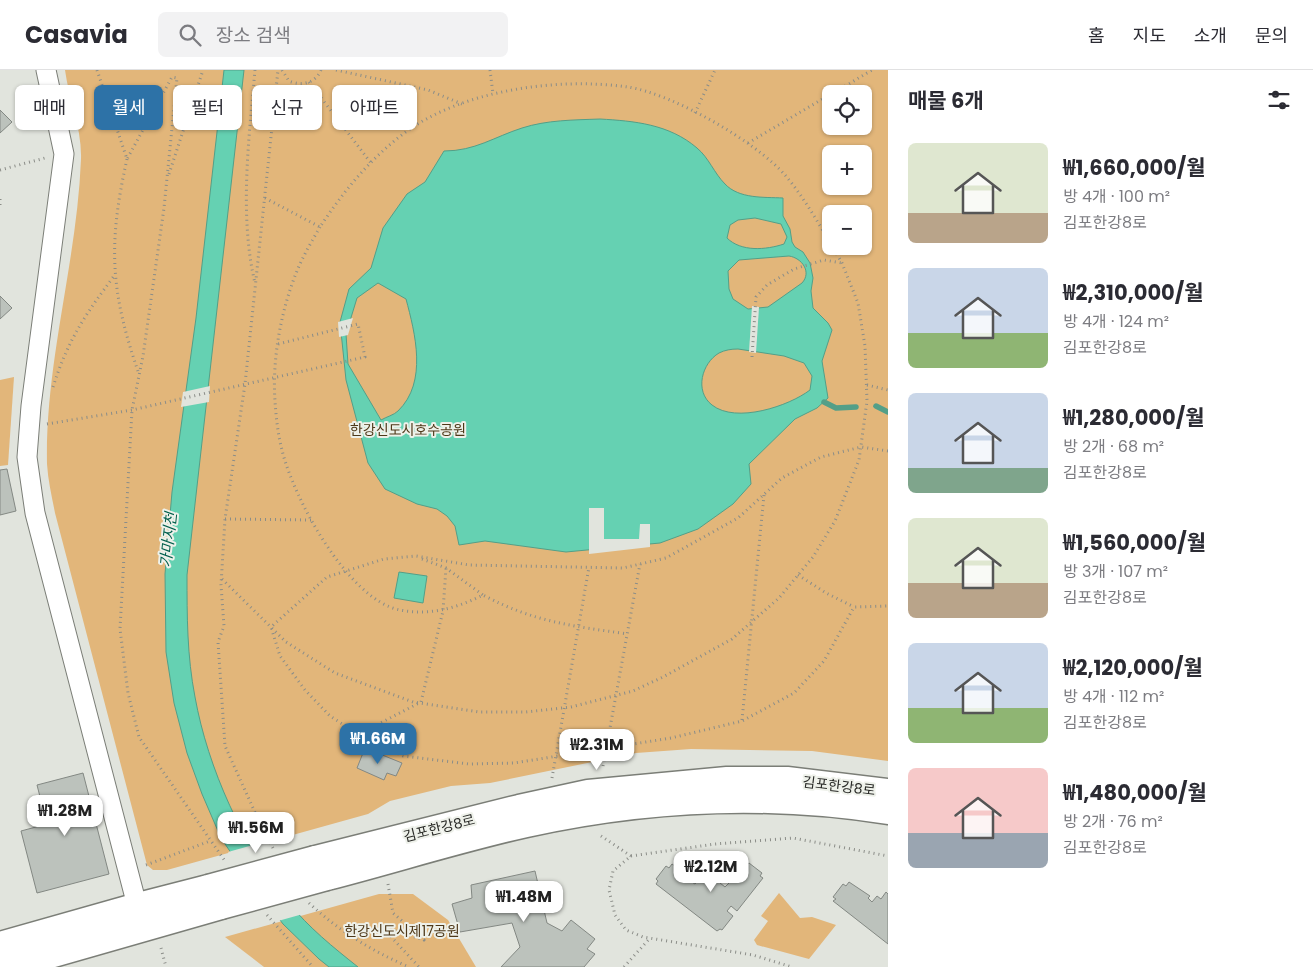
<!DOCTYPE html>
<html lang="ko">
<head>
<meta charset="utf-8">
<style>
	:root { --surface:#fff; --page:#f2f2f3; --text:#2b2b33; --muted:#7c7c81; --line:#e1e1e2; --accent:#2d72a7 }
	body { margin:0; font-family:Poppins,"Noto Sans KR",sans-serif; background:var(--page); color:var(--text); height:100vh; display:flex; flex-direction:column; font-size:19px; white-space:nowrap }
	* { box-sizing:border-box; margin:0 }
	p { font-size:16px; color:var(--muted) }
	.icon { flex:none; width:28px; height:28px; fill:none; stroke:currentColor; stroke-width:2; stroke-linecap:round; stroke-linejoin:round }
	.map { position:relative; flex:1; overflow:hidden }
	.sheet { display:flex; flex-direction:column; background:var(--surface); width:425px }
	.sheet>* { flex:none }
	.top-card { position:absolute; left:15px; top:15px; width:475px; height:45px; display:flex; gap:10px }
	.buttons { position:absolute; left:822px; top:15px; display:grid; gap:10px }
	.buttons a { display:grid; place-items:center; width:50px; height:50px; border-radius:8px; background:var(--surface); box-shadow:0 1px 4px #0004; font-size:25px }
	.price { position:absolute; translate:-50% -42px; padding:0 11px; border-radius:10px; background:#fff; color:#222; font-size:16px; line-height:32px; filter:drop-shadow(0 1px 2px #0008) }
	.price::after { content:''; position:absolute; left:50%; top:30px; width:15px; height:11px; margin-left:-8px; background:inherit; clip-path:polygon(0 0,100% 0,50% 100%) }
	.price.on { background:var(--accent); color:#fff }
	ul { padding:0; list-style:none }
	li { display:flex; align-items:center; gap:15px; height:125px; padding:0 20px }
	li span { display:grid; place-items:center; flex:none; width:140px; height:100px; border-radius:8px; color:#555 }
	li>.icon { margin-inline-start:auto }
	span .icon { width:60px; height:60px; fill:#fffc; stroke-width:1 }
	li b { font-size:21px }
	h2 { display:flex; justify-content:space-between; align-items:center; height:60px; padding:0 20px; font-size:21px }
	.chip { padding:0 18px; border-radius:8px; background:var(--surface); box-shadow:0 1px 4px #0004; font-size:18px; line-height:45px }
	.chip.on { background:var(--accent); color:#fff }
	header { display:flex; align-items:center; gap:30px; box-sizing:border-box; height:70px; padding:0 25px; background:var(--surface); border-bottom:1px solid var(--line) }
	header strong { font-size:24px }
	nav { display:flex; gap:28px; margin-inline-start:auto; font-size:18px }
	.search { width:350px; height:45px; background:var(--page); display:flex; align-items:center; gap:12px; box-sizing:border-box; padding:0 18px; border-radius:8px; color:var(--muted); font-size:19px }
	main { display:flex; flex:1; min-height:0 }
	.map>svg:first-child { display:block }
</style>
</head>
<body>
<header>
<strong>Casavia</strong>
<div class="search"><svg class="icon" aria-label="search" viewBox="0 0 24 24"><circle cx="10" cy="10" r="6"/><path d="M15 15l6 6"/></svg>장소 검색</div>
<nav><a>홈</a><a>지도</a><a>소개</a><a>문의</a></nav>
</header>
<main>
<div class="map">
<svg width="888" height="897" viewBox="0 0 888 897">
	<rect width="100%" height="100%" fill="#e1e4dd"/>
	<g fill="#e2b67a" fill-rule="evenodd">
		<path d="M 65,0 L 888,0 L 888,691 L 812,681 L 691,679 L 636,683 L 490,713 L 451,716 L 390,731 L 368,744 L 167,800 L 153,800 L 147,795 L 55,443 C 52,427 48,411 47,394 C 45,291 77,192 81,89 C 82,58 69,30 65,0 ZM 831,24 L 864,24 L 864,56 L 831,56 ZM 831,84 L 864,84 L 864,116 L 831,116 ZM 831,144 L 864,144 L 864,176 L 831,176 Z"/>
		<path d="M 14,307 L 8,395 L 0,396 L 0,310 Z"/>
		<path d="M 779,823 L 800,848 L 812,847 L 836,855 L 809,889 L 757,875 L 754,870 L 768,851 L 761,846 Z"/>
		<path d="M 379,824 L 413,824 L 448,850 L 476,897 L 264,897 L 225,867 Z"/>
	</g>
	<g fill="#65d1b2" stroke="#539f88" fill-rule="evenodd">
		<path d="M 224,0 L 244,0 L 187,505 C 187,546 187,586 195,627 C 208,699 243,775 289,833 C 308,857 334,878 358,897 L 329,897 L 319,889 L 283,854 L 244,802 L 221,768 L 202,724 L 187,683 L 174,633 L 166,582 L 165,504 L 172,422 L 196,248 Z"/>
		<path d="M 600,49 C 634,51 669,54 697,78 C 709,88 714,103 725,114 C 739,129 764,127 783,128 L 783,146 L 790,159 L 792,172 L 795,177 L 803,182 L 810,193 L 813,208 L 811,221 L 813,238 L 828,253 L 832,260 L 822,291 L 828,328 L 817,338 L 795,349 L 749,394 L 751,414 L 733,434 L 698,459 L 660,473 L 566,482 L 485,471 L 459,475 L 455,456 L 447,446 L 437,439 L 417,434 L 385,419 L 368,393 L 346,310 L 340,252 L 349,219 L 371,198 L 383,158 L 407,124 L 425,112 L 444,81 C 475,81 494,67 522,58 C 547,50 573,50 600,49 ZM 755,148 L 781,154 L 787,167 L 784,174 C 766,180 741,182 727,168 L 730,155 L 738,150 ZM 789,186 C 802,188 812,202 802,213 L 768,237 L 748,239 L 733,229 L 729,219 L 728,201 L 739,190 ZM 378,213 L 406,229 C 415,263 428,312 398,341 C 394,345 386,347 381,350 L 348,294 L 346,264 L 357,228 ZM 738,279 L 784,286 L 804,293 L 812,306 L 810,320 C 789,336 736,354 712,335 C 694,321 702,293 719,283 C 725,280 731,279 738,279 Z"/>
		<path d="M 399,502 L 427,506 L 423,533 L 394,528 Z"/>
	</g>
	<g fill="#e1e4dd">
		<path d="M 752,236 L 759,237 L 756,283 L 749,282 Z"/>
		<path d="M 353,248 L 348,265 L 339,267 L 338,252 Z"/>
		<path d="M 210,316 L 209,332 L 181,337 L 183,322 Z"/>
		<path d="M 589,438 L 604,438 L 604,469 L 639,469 L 640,454 L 650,454 L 650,477 L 589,484 Z"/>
		<path d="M 253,775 L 291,832 L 303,844 L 278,851 L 228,782 Z"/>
	</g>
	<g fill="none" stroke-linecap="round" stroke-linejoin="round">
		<g stroke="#539f88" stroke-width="5.5">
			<path d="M 824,332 L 836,338 L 856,337"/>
			<path d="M 876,336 L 888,342"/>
		</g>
	</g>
	<g fill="#bcc2bc" stroke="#838883">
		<path d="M 0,40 L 12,52 L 0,63 Z"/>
		<path d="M 0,226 L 12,238 L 0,249 Z"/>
		<path d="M 7,399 L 16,441 L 0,445 L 0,400 Z"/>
		<path d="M 365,678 L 402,693 L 396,706 L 387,703 L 384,710 L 357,698 Z"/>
		<path d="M 83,703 L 109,804 L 37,823 L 21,761 L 47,754 L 37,715 Z"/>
		<path d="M 743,792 L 747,795 L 749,793 L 762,803 L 760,806 L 763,808 L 737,841 L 731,836 L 727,841 L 733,846 L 722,860 L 720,859 L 717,861 L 656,814 L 658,811 L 656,809 L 666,796 L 669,798 L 672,794 L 693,808 L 690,811 L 695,814 L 700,808 L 704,811 L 709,804 L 725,817 L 729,813 L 726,811 Z"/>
		<path d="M 535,801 L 547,853 L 562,861 L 571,850 L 595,869 L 587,879 L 595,884 L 584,897 L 501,897 L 520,877 L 512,853 L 460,862 L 452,834 L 472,828 L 471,815 Z"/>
		<path d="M 849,812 L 870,826 L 868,828 L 872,832 L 877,826 L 881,829 L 886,822 L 888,824 L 888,874 L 833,831 L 836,829 L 833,827 L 843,814 L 846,816 Z"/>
	</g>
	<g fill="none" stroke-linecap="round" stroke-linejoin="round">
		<g stroke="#7b7e77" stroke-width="21">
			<path id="street" d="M 46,0 L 64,84 L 31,336 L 27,387 L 35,443 L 140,847"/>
		</g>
		<g stroke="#7b7e77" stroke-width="29">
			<g id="secondary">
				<path d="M 315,789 L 519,738 L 588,723 L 727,710 L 787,710 L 888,722"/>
				<path d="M 327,807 C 393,790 459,769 526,754 C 644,728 768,722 888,741"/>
				<path d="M 0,875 L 138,836 L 208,818"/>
				<path d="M 8,897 L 221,836"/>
			</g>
		</g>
		<g stroke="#8b8d88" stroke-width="3" stroke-dasharray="1 4" stroke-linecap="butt">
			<path d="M 97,0 L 127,89 L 172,7 L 177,8 L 164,138 L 143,286 L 132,340 L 120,559 L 128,623 L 139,667 L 225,791"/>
			<path d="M 255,0 C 249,68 239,146 255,213"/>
			<path d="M 282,0 L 289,11 C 301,16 315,14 321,0"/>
			<path d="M 336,0 L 428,20 L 462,34"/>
			<path d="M 490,0 L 493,24"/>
			<path d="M 309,12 L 371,93"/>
			<path d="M 832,24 L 872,0"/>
			<path d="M 695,43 L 715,0"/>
			<path d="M 748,73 L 831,24"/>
			<path d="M 127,89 C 108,174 110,221 139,304"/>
			<path d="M 0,100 L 45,88"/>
			<path d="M 169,104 L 203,0"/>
			<path d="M 265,128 L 320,157 C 343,122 369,90 403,64 C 461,20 557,7 628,17 C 673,24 755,71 785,105 C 803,126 817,151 831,174"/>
			<path d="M 0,129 L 0,137"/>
			<path d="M 320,157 C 312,171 303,186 297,201 C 281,240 272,289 275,331 C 276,347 278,365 282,380 C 293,427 348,530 400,540 C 429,546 457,538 483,525 C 534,552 572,556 628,564"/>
			<path d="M 752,287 L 756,227 L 767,215 L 794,199 L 824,190 L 842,193"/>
			<path d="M 867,315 L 888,320"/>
			<path d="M 53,317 C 68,270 85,245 114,206"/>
			<path d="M 47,354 L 132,340 L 365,287 L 358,254 L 278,274"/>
			<path d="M 888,381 L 861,377 L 821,387 L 782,408 L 738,448 L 666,488 L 623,498 L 469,495 L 416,486 L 384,489 L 327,507 L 271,557 L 280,586 L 305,620 L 330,646 L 358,664 L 403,686 L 469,694 L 514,693 L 671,668 L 742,651 L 794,623 L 824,591 L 854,537 L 888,536"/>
			<path d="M 225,449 L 311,450"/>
			<path d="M 422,489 L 446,498 L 483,525"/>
			<path d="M 798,505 L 826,523 L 854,537"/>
			<path d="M 222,509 L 286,572 L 335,603 L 413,632 L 479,642 L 526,642 L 571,637 L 633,621 L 663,607 L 732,569 L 779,528 L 813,487 L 835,451 L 859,390 L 867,331 L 865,276 L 858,233 L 842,193 L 832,176"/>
			<path d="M 742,650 L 764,425"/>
			<path d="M 359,664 L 421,632 L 443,541 L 446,498"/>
			<path d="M 603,696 L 640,494"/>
			<path d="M 552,708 L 589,497"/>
			<path d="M 601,766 L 631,786 L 613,801 L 609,820 L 615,845 L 626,860 L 643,867 L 753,885 L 792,897"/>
			<path d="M 273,778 L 263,760 L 225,676 L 218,572 L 224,556 L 221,515 L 225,449 L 245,314 L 278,0"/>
			<path d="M 631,786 L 715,774 L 793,768 L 888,786"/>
			<path d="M 146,795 L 210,771"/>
			<path d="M 388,814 L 393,843 L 424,870 L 381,856 L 419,897"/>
			<path d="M 309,833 C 339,861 372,881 409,897"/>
			<path d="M 267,845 L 313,897"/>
			<path d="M 161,878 L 166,897"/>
			<path d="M 624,897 L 650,868"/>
		</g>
		<use href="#street" stroke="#fff" stroke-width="19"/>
		<use href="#secondary" stroke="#fff" stroke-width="26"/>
		<g stroke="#7b7e77" stroke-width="29" stroke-linecap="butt">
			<g id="secondary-bridge">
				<path d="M 208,818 L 315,789"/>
				<path d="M 221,836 L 327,807"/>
			</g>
		</g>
		<use href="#secondary-bridge" stroke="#fff" stroke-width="26"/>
	</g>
	<g text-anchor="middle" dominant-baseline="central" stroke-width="4" stroke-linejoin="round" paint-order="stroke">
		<g font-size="14" fill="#4e3818" stroke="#eef1ea">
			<text x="408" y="360">한강신도시호수공원</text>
			<text x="402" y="861">한강신도시제17공원</text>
		</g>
		<g font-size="14" fill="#292a27" stroke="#eef1ea">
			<text transform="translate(839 716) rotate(7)">김포한강8로</text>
			<text transform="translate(439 758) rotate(-14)">김포한강8로</text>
		</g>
		<g font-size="15" font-style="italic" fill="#005f4c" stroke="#eef1ea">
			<text transform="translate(168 470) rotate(-84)">가마지천</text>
		</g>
	</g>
</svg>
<div class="buttons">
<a><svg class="icon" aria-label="locate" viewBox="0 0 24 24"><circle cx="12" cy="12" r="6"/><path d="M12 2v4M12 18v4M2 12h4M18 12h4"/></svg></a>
<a>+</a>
<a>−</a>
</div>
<b class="price on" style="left:378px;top:695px">₩1.66M</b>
<b class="price" style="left:597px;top:701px">₩2.31M</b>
<b class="price" style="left:65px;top:767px">₩1.28M</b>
<b class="price" style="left:256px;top:784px">₩1.56M</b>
<b class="price" style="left:711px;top:823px">₩2.12M</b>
<b class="price" style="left:524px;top:853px">₩1.48M</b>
<div class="top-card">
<a class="chip">매매</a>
<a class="chip on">월세</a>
<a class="chip">필터</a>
<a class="chip">신규</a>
<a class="chip">아파트</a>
</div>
</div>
<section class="sheet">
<h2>매물 6개<svg class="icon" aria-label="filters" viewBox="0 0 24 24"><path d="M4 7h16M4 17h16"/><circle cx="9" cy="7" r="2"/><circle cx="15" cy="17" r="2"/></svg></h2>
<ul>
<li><span style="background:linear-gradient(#dfe7d0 70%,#b9a48a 0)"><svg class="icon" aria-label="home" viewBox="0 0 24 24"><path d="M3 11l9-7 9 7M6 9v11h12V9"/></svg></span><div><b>₩1,660,000/월</b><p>방 4개 · 100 m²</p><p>김포한강8로</p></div></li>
<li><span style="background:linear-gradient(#c9d6e8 65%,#8fb573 0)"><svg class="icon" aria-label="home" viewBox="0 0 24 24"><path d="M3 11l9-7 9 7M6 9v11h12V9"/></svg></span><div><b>₩2,310,000/월</b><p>방 4개 · 124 m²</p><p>김포한강8로</p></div></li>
<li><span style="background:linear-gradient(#c9d6e8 75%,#7fa58c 0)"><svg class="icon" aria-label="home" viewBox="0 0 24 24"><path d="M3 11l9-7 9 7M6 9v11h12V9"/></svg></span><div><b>₩1,280,000/월</b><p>방 2개 · 68 m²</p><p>김포한강8로</p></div></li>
<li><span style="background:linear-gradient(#dfe7d0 65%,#b9a48a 0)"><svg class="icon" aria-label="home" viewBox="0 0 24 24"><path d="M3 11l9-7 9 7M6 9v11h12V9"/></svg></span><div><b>₩1,560,000/월</b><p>방 3개 · 107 m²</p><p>김포한강8로</p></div></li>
<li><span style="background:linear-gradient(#c9d6e8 65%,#8fb573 0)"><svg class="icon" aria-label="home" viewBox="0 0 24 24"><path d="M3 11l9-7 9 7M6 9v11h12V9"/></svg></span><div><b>₩2,120,000/월</b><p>방 4개 · 112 m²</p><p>김포한강8로</p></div></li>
<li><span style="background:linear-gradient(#f6c9c9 65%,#9aa5b1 0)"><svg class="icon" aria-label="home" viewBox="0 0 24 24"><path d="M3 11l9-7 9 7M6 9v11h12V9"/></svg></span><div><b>₩1,480,000/월</b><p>방 2개 · 76 m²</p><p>김포한강8로</p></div></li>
</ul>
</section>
</main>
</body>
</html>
